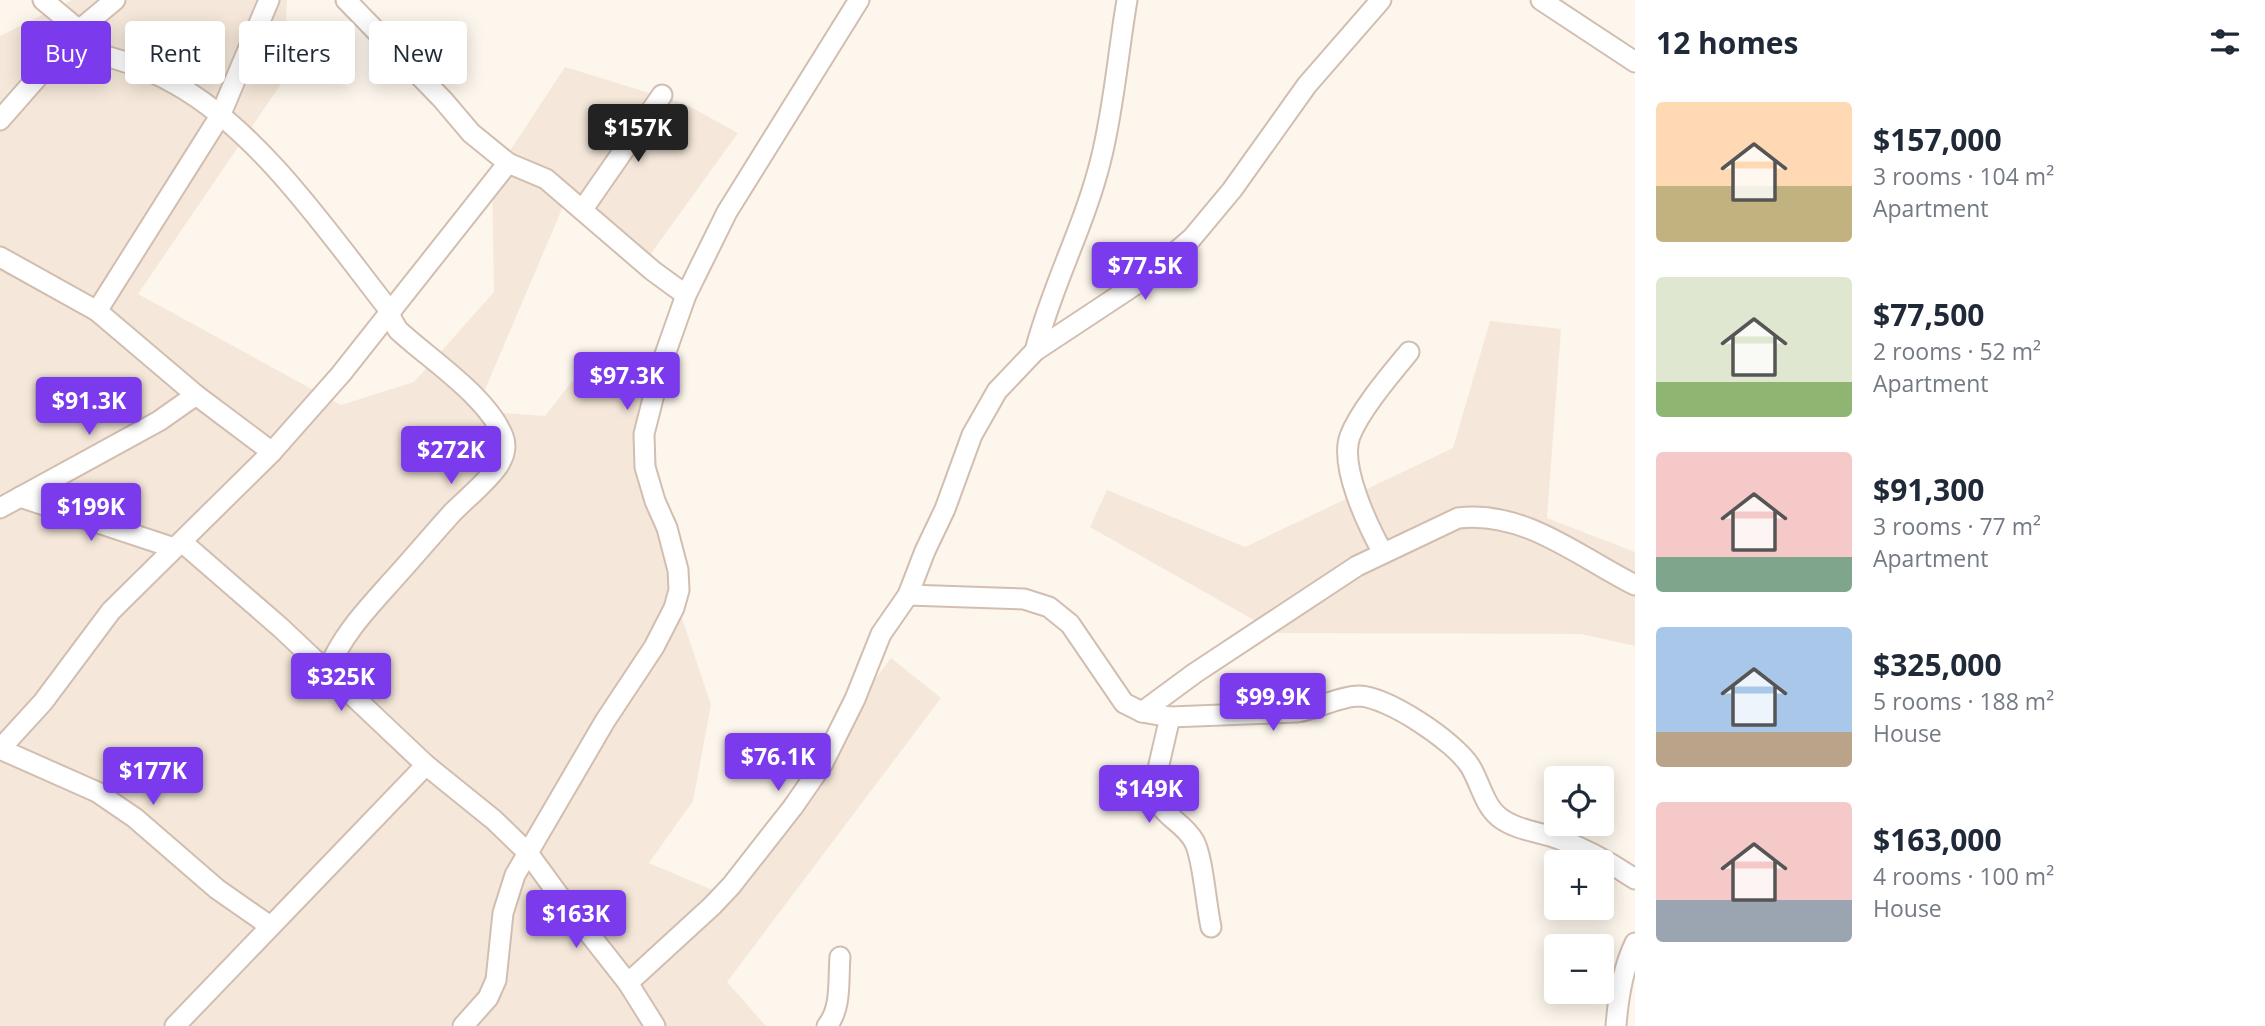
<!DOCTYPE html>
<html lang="en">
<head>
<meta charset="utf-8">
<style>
	:root { --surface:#fff; --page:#f6f6f7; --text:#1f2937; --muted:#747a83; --accent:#7c3aed }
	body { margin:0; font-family:"Open Sans",sans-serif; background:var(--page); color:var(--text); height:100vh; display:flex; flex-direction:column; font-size:26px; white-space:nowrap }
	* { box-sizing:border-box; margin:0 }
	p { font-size:23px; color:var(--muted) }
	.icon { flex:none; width:38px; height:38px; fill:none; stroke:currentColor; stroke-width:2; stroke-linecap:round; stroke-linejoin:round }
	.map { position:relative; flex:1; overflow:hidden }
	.side { display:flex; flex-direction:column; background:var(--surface); width:630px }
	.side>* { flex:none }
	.banner { position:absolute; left:21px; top:21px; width:665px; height:63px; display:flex; gap:14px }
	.fabs { position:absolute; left:1544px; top:766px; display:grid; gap:14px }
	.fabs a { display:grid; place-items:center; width:70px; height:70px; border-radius:7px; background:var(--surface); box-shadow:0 4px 18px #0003; font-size:35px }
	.price { position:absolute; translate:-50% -60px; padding:0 16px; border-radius:7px; background:var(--accent); color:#fff; font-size:23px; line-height:46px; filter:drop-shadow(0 2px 4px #0008) }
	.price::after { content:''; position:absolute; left:50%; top:42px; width:21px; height:16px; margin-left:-10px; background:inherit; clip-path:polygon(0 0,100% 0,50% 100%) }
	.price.on { background:#222; color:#fff }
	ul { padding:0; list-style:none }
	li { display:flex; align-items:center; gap:21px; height:175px; padding:0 21px }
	li span { display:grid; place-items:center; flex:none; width:196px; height:140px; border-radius:7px; color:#555 }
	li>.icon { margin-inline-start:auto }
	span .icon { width:84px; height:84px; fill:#fffc; stroke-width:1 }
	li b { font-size:30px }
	h2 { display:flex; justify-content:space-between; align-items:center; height:84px; padding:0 21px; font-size:30px }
	.tag { padding:0 24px; border-radius:7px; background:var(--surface); box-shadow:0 4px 18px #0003; font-size:24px; line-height:63px }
	.tag.on { background:var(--accent); color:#fff }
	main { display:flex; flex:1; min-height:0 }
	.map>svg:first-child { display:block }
</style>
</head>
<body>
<main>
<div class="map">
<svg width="1635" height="1026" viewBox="0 0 1635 1026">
	<rect width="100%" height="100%" fill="#fdf6ec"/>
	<g fill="#f5e8da">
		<path d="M 72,0 L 287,0 L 283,81 L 138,294 L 341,405 L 414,382 L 494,292 L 492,178 L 565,67 L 685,104 L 738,133 L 650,255 L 567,197 L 476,411 L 545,416 L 592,356 L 644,375 L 676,600 L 711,705 L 693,801 L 649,863 L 715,891 L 891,658 L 941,698 L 727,982 L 766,1026 L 0,1026 L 0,36 Z"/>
		<path d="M 1490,321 L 1561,329 L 1547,518 L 1635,552 L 1635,646 L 1581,634 L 1277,633 L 1090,527 L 1107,490 L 1245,547 L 1453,448 Z"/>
	</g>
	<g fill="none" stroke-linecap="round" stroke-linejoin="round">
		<g stroke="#d1beb0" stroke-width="23">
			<g id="minor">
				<path d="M 43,0 L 79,30"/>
				<path d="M 346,0 L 443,100 L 471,133 L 508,163"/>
				<path d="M 1541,0 L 1635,62"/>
				<path d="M 65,45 C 103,55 141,64 175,84 C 261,132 330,235 390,311 L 392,320 L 398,330 C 429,359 487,396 503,436 C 507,446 504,457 498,466 C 486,483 468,497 453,512 C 432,535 413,558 392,581 C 367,609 341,636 327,672"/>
				<path d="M 0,120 L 79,30 L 115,0"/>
				<path d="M 583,209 L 662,95"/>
				<path d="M 0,257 L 97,311 L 196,395 L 272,452"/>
				<path d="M 97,311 L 220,116 L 269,0"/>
				<path d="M 1035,351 C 1052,285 1085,225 1101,159 C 1114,107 1118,53 1127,0"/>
				<path d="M 20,497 L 174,548"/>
				<path d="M 0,508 L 159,421 L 196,395"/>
				<path d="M 182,542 L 281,628 L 426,765 L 494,820 L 528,853 L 558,894 L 628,983 L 655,1026"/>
				<path d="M 1383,553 C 1368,526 1339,466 1350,436 C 1360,410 1391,374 1409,352"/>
				<path d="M 908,595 L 1024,599 L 1049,607 L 1070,624 L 1124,703 L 1142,712 L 1170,717 L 1297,712 C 1317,709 1340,696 1359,696 C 1388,697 1454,741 1470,766 C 1480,782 1484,805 1499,817 C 1515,830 1540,832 1559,839 C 1586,849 1611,863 1635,879"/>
				<path d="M 1142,712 L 1195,673 L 1357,566 L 1458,518 C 1525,510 1579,557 1635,585"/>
				<path d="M 1170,717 L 1154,786 C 1157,817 1181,818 1194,841 C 1203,857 1206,905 1211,927"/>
				<path d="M 0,749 L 43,702 L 111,611 L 272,452 L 341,374 L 508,163 L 546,179 L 653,271 L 686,295"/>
				<path d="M 0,749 L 97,792 L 135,818 L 217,889 L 270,926"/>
				<path d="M 628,983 L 712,906 L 731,886 L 793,807 L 822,765 L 855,699 L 881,634 L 908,595 L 925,551 L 945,509 L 972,435 L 997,391 L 1035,351 L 1147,277 L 1192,238 L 1232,190 L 1307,85 L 1381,0"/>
				<path d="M 175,1026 L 426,765"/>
				<path d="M 463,1026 L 488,998 L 496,980 L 503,913 L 515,875 L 605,721 L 654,647 L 674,608 L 679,590 L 678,570 L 667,528 L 655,501 L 645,467 L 644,434 L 662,363 L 686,295 L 727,212 L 859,0"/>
				<path d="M 827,1026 C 842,1008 838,979 840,957"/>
				<path d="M 1616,1026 C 1618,998 1623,968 1635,943"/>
			</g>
		</g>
		<use href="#minor" stroke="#fff" stroke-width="19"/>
	</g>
</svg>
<div class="fabs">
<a><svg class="icon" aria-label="locate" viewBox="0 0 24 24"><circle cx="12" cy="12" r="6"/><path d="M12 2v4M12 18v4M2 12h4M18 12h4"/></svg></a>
<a>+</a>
<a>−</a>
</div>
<b class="price on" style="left:638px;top:164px">$157K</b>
<b class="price" style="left:1145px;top:302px">$77.5K</b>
<b class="price" style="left:627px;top:412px">$97.3K</b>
<b class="price" style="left:89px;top:437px">$91.3K</b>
<b class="price" style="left:451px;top:486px">$272K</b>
<b class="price" style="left:91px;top:543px">$199K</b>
<b class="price" style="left:341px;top:713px">$325K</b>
<b class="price" style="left:1273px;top:733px">$99.9K</b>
<b class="price" style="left:778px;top:793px">$76.1K</b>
<b class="price" style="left:153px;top:807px">$177K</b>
<b class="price" style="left:1149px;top:825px">$149K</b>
<b class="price" style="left:576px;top:950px">$163K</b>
<div class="banner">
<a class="tag on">Buy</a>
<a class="tag">Rent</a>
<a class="tag">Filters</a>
<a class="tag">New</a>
</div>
</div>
<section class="side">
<h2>12 homes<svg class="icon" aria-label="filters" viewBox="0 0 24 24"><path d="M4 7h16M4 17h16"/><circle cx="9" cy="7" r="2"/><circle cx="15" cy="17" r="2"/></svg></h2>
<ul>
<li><span style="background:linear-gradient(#ffd9b3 60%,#c2b280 0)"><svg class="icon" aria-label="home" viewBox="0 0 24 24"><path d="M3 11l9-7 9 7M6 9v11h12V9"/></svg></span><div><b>$157,000</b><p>3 rooms · 104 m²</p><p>Apartment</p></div></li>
<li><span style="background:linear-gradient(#dfe7d0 75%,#8fb573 0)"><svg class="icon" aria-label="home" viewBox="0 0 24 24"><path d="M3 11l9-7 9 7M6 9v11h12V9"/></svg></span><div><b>$77,500</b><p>2 rooms · 52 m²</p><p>Apartment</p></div></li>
<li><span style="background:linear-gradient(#f6c9c9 75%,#7fa58c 0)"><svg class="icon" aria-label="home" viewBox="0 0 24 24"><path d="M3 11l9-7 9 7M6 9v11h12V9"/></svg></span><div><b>$91,300</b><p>3 rooms · 77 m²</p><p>Apartment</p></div></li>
<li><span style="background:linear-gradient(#a9c7e8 75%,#b9a48a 0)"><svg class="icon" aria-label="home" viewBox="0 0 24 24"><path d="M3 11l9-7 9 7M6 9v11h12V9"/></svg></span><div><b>$325,000</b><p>5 rooms · 188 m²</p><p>House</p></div></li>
<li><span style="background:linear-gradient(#f6c9c9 70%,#9aa5b1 0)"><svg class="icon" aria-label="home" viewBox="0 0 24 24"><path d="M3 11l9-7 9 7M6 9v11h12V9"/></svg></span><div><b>$163,000</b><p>4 rooms · 100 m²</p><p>House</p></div></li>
</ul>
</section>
</main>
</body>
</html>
